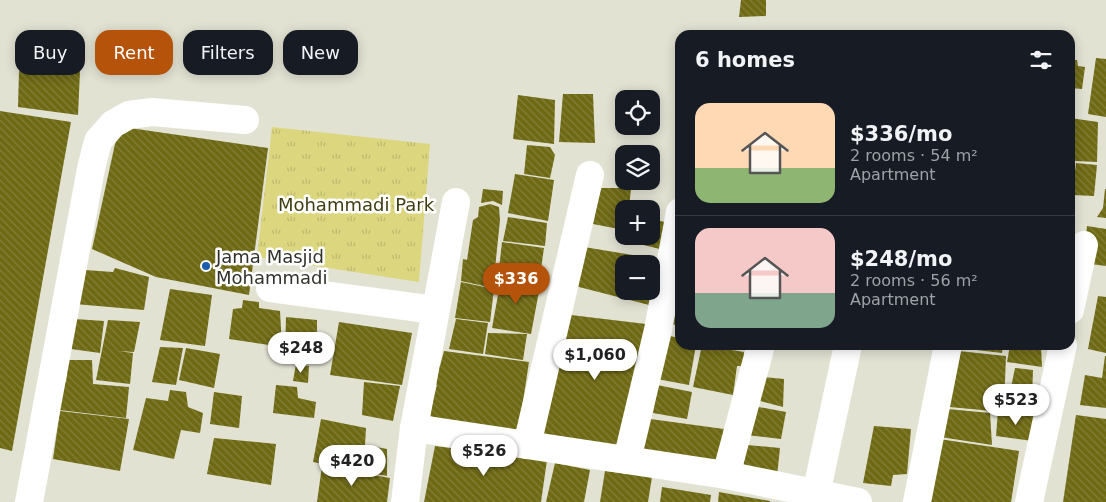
<!DOCTYPE html>
<html lang="en">
<head>
<meta charset="utf-8">
<style>
	:root { --surface:#171b24; --page:#20242c; --text:#f1f3f6; --muted:#9ea1a6; --line:#363941; --accent:#b45309 }
	body { margin:0; font-family:"DejaVu Sans",sans-serif; background:var(--page); color:var(--text); height:100vh; display:flex; flex-direction:column; font-size:19px; white-space:nowrap }
	* { box-sizing:border-box; margin:0 }
	p { font-size:16px; color:var(--muted) }
	.icon { flex:none; width:28px; height:28px; fill:none; stroke:currentColor; stroke-width:2; stroke-linecap:round; stroke-linejoin:round }
	.map { position:relative; flex:1; overflow:hidden }
	.drawer { position:absolute; left:675px; top:30px; width:400px; height:320px; display:flex; flex-direction:column; background:var(--surface); border-radius:15px; box-shadow:0 2px 12px #0003 }
	.drawer>* { flex:none }
	.guide { position:absolute; left:15px; top:30px; width:475px; height:45px; display:flex; gap:10px }
	.controls { position:absolute; left:615px; top:90px; display:grid; gap:10px }
	.controls a { display:grid; place-items:center; width:45px; height:45px; border-radius:10px; background:var(--surface); box-shadow:0 2px 12px #0003; font-size:25px }
	.price { position:absolute; translate:-50% -42px; padding:0 11px; border-radius:18px; background:#fff; color:#222; font-size:16px; line-height:32px; filter:drop-shadow(0 1px 2px #0008) }
	.price::after { content:''; position:absolute; left:50%; top:30px; width:15px; height:11px; margin-left:-8px; background:inherit; clip-path:polygon(0 0,100% 0,50% 100%) }
	.price.current { background:var(--accent); color:#fff }
	ul { padding:0; list-style:none }
	li { display:flex; align-items:center; gap:15px; height:125px; padding:0 20px }
	li+li { border-top:1px solid var(--line) }
	li span { display:grid; place-items:center; flex:none; width:140px; height:100px; border-radius:15px; color:#555 }
	li>.icon { margin-inline-start:auto }
	span .icon { width:60px; height:60px; fill:#fffc; stroke-width:1 }
	li b { font-size:21px }
	h2 { display:flex; justify-content:space-between; align-items:center; height:60px; padding:0 20px; font-size:21px }
	.pill { padding:0 18px; border-radius:15px; background:var(--surface); box-shadow:0 2px 12px #0003; font-size:18px; line-height:45px }
	.pill.current { background:var(--accent); color:#fff }
	.map>svg:first-child { display:block }
</style>
</head>
<body>
<div class="map">
<svg width="1106" height="502" viewBox="0 0 1106 502">
	<defs>
		<pattern id="grass-tufts" width="24" height="20" patternUnits="userSpaceOnUse" patternTransform="scale(1.25)"><rect width="24" height="20" fill="#dcd77e"/><path d="M3 7l-1-3M5 7V3M7 7l1-3M15 17l-1-3M17 17v-4M19 17l1-3" fill="none" stroke="#bdb96d"/></pattern>
		<pattern id="building-back-hatch" width="6" height="6" patternUnits="userSpaceOnUse" patternTransform="scale(1.25)"><rect width="6" height="6" fill="#6e6912"/><path d="M-1 5l2 2M0 0l6 6M5-1l2 2" fill="none" stroke="#837f3e"/></pattern>
	</defs>
	<rect width="100%" height="100%" fill="#e2e2d3"/>
	<path fill="url(#grass-tufts)" d="M 272,127 L 430,144 L 419,282 L 257,257 Z"/>
	<g fill="url(#building-back-hatch)" fill-rule="evenodd">
		<path d="M 741,0 L 766,0 L 766,16 L 739,17 Z"/>
		<path d="M 66,48 L 81,50 L 78,115 L 18,107 L 19,71 L 61,73 Z"/>
		<path d="M 1096,58 L 1106,59 L 1106,117 L 1088,114 Z"/>
		<path d="M 1070,60 L 1077,60 L 1078,66 L 1085,67 L 1082,89 L 1070,88 Z"/>
		<path d="M 563,94 L 593,94 L 595,143 L 559,142 Z"/>
		<path d="M 518,95 L 555,100 L 554,144 L 513,139 Z"/>
		<path d="M 0,111 L 71,122 L 12,451 L 0,448 Z"/>
		<path d="M 1070,118 L 1098,122 L 1097,162 L 1075,161 L 1074,170 L 1070,170 Z"/>
		<path d="M 123,127 L 268,148 L 249,295 L 156,277 L 92,249 L 115,144 Z"/>
		<path d="M 527,145 L 550,147 L 555,155 L 550,178 L 524,174 Z"/>
		<path d="M 1076,163 L 1097,165 L 1094,196 L 1072,195 Z"/>
		<path d="M 515,174 L 554,180 L 548,221 L 508,213 Z"/>
		<path d="M 600,188 L 631,188 L 629,209 L 624,209 L 624,230 L 593,224 Z"/>
		<path d="M 483,189 L 503,191 L 502,205 L 493,201 L 481,203 Z"/>
		<path d="M 1105,189 L 1106,189 L 1106,218 L 1097,217 L 1103,208 Z"/>
		<path d="M 490,204 L 499,207 L 500,220 L 493,288 L 461,281 L 463,259 L 467,260 L 473,220 L 478,217 L 479,207 Z"/>
		<path d="M 508,217 L 547,223 L 545,246 L 503,241 Z"/>
		<path d="M 651,219 L 674,224 L 668,251 L 627,241 L 627,236 L 651,236 Z"/>
		<path d="M 1087,226 L 1106,229 L 1106,266 L 1083,263 Z"/>
		<path d="M 502,242 L 544,248 L 540,276 L 499,269 Z"/>
		<path d="M 584,247 L 663,260 L 657,307 L 575,286 ZM 624,264 L 651,264 L 651,291 L 624,291 Z"/>
		<path d="M 115,268 L 149,277 L 144,310 L 75,304 L 85,270 L 113,272 Z"/>
		<path d="M 502,273 L 531,280 L 531,287 L 540,286 L 531,334 L 492,328 Z"/>
		<path d="M 680,275 L 680,326 L 667,323 Z"/>
		<path d="M 461,282 L 494,289 L 490,322 L 455,318 Z"/>
		<path d="M 170,289 L 212,295 L 205,346 L 160,340 Z"/>
		<path d="M 1098,296 L 1106,297 L 1106,353 L 1088,349 Z"/>
		<path d="M 243,300 L 259,302 L 259,308 L 280,311 L 282,347 L 229,339 L 233,309 L 242,308 Z"/>
		<path d="M 571,315 L 646,324 L 624,448 L 541,434 Z"/>
		<path d="M 286,317 L 317,320 L 317,357 L 285,355 Z"/>
		<path d="M 75,319 L 104,321 L 100,353 L 71,349 Z"/>
		<path d="M 456,319 L 488,323 L 483,354 L 449,349 Z"/>
		<path d="M 108,320 L 140,322 L 134,352 L 119,351 L 133,353 L 130,384 L 96,380 Z"/>
		<path d="M 339,322 L 412,333 L 402,385 L 330,375 Z"/>
		<path d="M 488,333 L 527,334 L 523,360 L 485,354 Z"/>
		<path d="M 665,335 L 680,338 L 680,345 L 696,345 L 689,385 L 657,379 Z"/>
		<path d="M 702,345 L 744,352 L 744,366 L 737,366 L 733,395 L 693,387 Z"/>
		<path d="M 960,345 L 1003,345 L 1002,353 L 959,348 Z"/>
		<path d="M 1010,345 L 1041,345 L 1042,367 L 1007,362 Z"/>
		<path d="M 160,347 L 183,348 L 176,385 L 152,382 Z"/>
		<path d="M 186,348 L 220,354 L 214,388 L 179,380 Z"/>
		<path d="M 949,350 L 1006,356 L 1004,407 L 992,411 L 939,406 Z"/>
		<path d="M 444,351 L 529,362 L 518,435 L 429,416 L 437,385 L 432,385 L 434,366 L 440,366 Z"/>
		<path d="M 1105,356 L 1106,356 L 1106,408 L 1080,405 L 1085,375 L 1102,378 Z"/>
		<path d="M 68,360 L 92,360 L 93,384 L 129,387 L 126,418 L 59,410 L 63,381 L 66,382 Z"/>
		<path d="M 296,364 L 309,366 L 308,383 L 293,381 Z"/>
		<path d="M 1015,368 L 1033,370 L 1032,398 L 1010,392 Z"/>
		<path d="M 763,377 L 784,379 L 783,407 L 760,401 Z"/>
		<path d="M 364,382 L 400,386 L 393,421 L 362,415 Z"/>
		<path d="M 276,385 L 297,387 L 298,398 L 316,402 L 314,418 L 273,413 Z"/>
		<path d="M 657,385 L 692,392 L 687,419 L 653,413 Z"/>
		<path d="M 170,390 L 186,392 L 188,407 L 203,413 L 200,433 L 181,430 L 174,459 L 133,450 L 146,398 L 168,401 Z"/>
		<path d="M 214,392 L 242,396 L 239,428 L 210,424 Z"/>
		<path d="M 748,405 L 786,412 L 781,439 L 746,435 Z"/>
		<path d="M 937,408 L 990,413 L 992,445 L 934,436 Z"/>
		<path d="M 60,411 L 129,419 L 120,471 L 53,459 Z"/>
		<path d="M 998,411 L 1035,414 L 1033,441 L 996,436 Z"/>
		<path d="M 1076,415 L 1106,419 L 1106,502 L 1063,502 Z"/>
		<path d="M 643,418 L 724,429 L 719,468 L 636,449 Z"/>
		<path d="M 321,419 L 366,428 L 365,445 L 387,449 L 387,476 L 313,462 Z"/>
		<path d="M 874,426 L 911,429 L 907,474 L 893,475 L 891,486 L 863,483 Z"/>
		<path d="M 214,438 L 276,444 L 271,485 L 207,474 Z"/>
		<path d="M 939,439 L 1019,451 L 1011,502 L 926,502 Z"/>
		<path d="M 747,445 L 780,448 L 777,476 L 742,472 Z"/>
		<path d="M 435,446 L 547,460 L 541,502 L 424,502 Z"/>
		<path d="M 555,463 L 590,470 L 584,502 L 546,502 Z"/>
		<path d="M 322,466 L 390,478 L 387,502 L 317,502 Z"/>
		<path d="M 605,471 L 652,477 L 648,502 L 600,502 Z"/>
		<path d="M 662,487 L 711,495 L 710,502 L 660,502 Z"/>
		<path d="M 719,492 L 770,501 L 770,502 L 718,502 Z"/>
	</g>
	<g fill="none" stroke-linecap="round" stroke-linejoin="round">
		<g stroke="#fff" stroke-width="28">
			<path d="M 270,288 L 435,310"/>
			<path d="M 1070,310 L 1084,245"/>
			<path d="M 414,428 L 726,475 L 858,502"/>
			<path d="M 527,445 L 590,175"/>
			<path d="M 627,460 L 658,330 L 680,212"/>
			<path d="M 726,475 L 761,345"/>
			<path d="M 816,494 L 848,345"/>
			<path d="M 29,502 L 91,169 L 98,141 L 113,124 L 129,115 L 152,112 L 245,120"/>
			<path d="M 405,502 L 414,428 L 456,202"/>
			<path d="M 917,502 L 948,345"/>
			<path d="M 1029,502 L 1063,345"/>
		</g>
	</g>
	<circle fill="#1b5dad" stroke="#fff" stroke-width="2" cx="206" cy="266" r="5"/>
	<g text-anchor="middle" dominant-baseline="central" stroke-width="5" stroke-linejoin="round" paint-order="stroke">
		<g font-size="18" fill="#403e11" stroke="#fff">
			<text x="356" y="204">Mohammadi Park</text>
		</g>
		<g font-size="18" fill="#32322c" stroke="#fff" text-anchor="start">
			<text x="216" y="256">Jama Masjid<tspan x="216" dy="21">Mohammadi</tspan></text>
		</g>
	</g>
</svg>
<div class="controls">
<a><svg class="icon" aria-label="locate" viewBox="0 0 24 24"><circle cx="12" cy="12" r="6"/><path d="M12 2v4M12 18v4M2 12h4M18 12h4"/></svg></a>
<a><svg class="icon" aria-label="layers" viewBox="0 0 24 24"><path d="M12 4l9 5-9 5-9-5zM3 14l9 5 9-5"/></svg></a>
<a>+</a>
<a>−</a>
</div>
<b class="price current" style="left:516px;top:305px">$336</b>
<b class="price" style="left:301px;top:374px">$248</b>
<b class="price" style="left:595px;top:381px">$1,060</b>
<b class="price" style="left:1016px;top:426px">$523</b>
<b class="price" style="left:484px;top:477px">$526</b>
<b class="price" style="left:352px;top:487px">$420</b>
<div class="guide">
<a class="pill">Buy</a>
<a class="pill current">Rent</a>
<a class="pill">Filters</a>
<a class="pill">New</a>
</div>
<section class="drawer">
<h2>6 homes<svg class="icon" aria-label="filters" viewBox="0 0 24 24"><path d="M4 7h16M4 17h16"/><circle cx="9" cy="7" r="2"/><circle cx="15" cy="17" r="2"/></svg></h2>
<ul>
<li><span style="background:linear-gradient(#ffd9b3 65%,#8fb573 0)"><svg class="icon" aria-label="home" viewBox="0 0 24 24"><path d="M3 11l9-7 9 7M6 9v11h12V9"/></svg></span><div><b>$336/mo</b><p>2 rooms · 54 m²</p><p>Apartment</p></div></li>
<li><span style="background:linear-gradient(#f6c9c9 65%,#7fa58c 0)"><svg class="icon" aria-label="home" viewBox="0 0 24 24"><path d="M3 11l9-7 9 7M6 9v11h12V9"/></svg></span><div><b>$248/mo</b><p>2 rooms · 56 m²</p><p>Apartment</p></div></li>
</ul>
</section>
</div>
</body>
</html>
